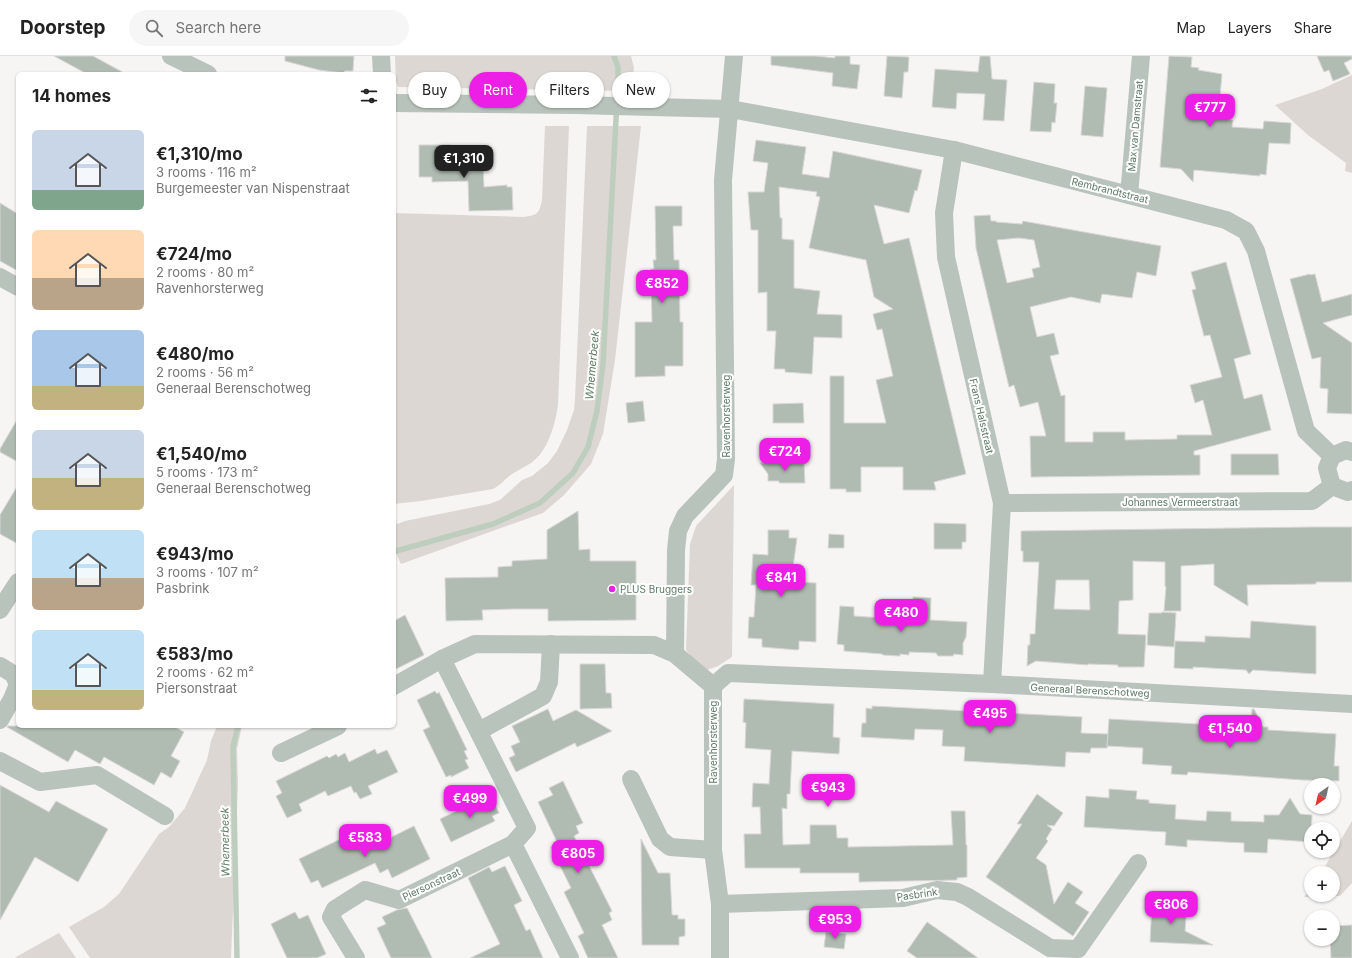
<!DOCTYPE html>
<html lang="en">
<head>
<meta charset="utf-8">
<style>
	:root { --surface:#fff; --page:#f6f6f6; --text:#222; --muted:#767676; --line:#e0e0e0; --accent:#ed1ee5 }
	body { margin:0; font-family:Inter,sans-serif; background:var(--page); color:var(--text); height:100vh; display:flex; flex-direction:column; font-size:15px; white-space:nowrap }
	* { box-sizing:border-box; margin:0 }
	p { font-size:13px; color:var(--muted) }
	.icon { flex:none; width:22px; height:22px; fill:none; stroke:currentColor; stroke-width:2; stroke-linecap:round; stroke-linejoin:round }
	.map { position:relative; flex:1; overflow:hidden }
	.side { position:absolute; left:16px; top:16px; width:380px; height:656px; display:flex; flex-direction:column; background:var(--surface); border-radius:6px; box-shadow:0 1px 3px #0004 }
	.side>* { flex:none }
	.hud { position:absolute; left:408px; top:16px; width:380px; height:36px; display:flex; gap:8px }
	.needle { width:26px; rotate:214deg }
	.tools { position:absolute; left:1304px; top:722px; display:grid; gap:8px }
	.tools a { display:grid; place-items:center; width:36px; height:36px; border-radius:50%; background:var(--surface); box-shadow:0 1px 3px #0004; font-size:20px }
	.price { position:absolute; translate:-50% -34px; padding:0 9px; border-radius:8px; background:var(--accent); color:#fff; font-size:13px; line-height:26px; filter:drop-shadow(0 1px 2px #0008) }
	.price::after { content:''; position:absolute; left:50%; top:24px; width:12px; height:9px; margin-left:-6px; background:inherit; clip-path:polygon(0 0,100% 0,50% 100%) }
	.price.current { background:#222; color:#fff }
	ul { padding:0; list-style:none }
	li { display:flex; align-items:center; gap:12px; height:100px; padding:0 16px }
	li span { display:grid; place-items:center; flex:none; width:112px; height:80px; border-radius:6px; color:#555 }
	li>.icon { margin-inline-start:auto }
	span .icon { width:48px; height:48px; fill:#fffc; stroke-width:1 }
	li b { font-size:17px }
	h2 { display:flex; justify-content:space-between; align-items:center; height:48px; padding:0 16px; font-size:17px }
	.pill { padding:0 14px; border-radius:18px; background:var(--surface); box-shadow:0 1px 3px #0004; font-size:14px; line-height:36px }
	.pill.current { background:var(--accent); color:#fff }
	header { display:flex; align-items:center; gap:24px; box-sizing:border-box; height:56px; padding:0 20px; background:var(--surface); border-bottom:1px solid var(--line) }
	header strong { font-size:19px }
	nav { display:flex; gap:22px; margin-inline-start:auto; font-size:14px }
	.search { width:280px; height:36px; background:var(--page); display:flex; align-items:center; gap:10px; box-sizing:border-box; padding:0 14px; border-radius:22px; color:var(--muted); font-size:15px }
	.map>svg:first-child { display:block }
</style>
</head>
<body>
<header>
<strong>Doorstep</strong>
<div class="search"><svg class="icon" aria-label="search" viewBox="0 0 24 24"><circle cx="10" cy="10" r="6"/><path d="M15 15l6 6"/></svg>Search here</div>
<nav><a>Map</a><a>Layers</a><a>Share</a></nav>
</header>
<div class="map">
<svg width="1352" height="902" viewBox="0 0 1352 902">
	<rect width="100%" height="100%" fill="#f7f4f4"/>
	<g fill="#dcd7d2">
		<path d="M 395,0 L 631,0 L 634,12 L 631,35 L 398,31 L 396,25 Z"/>
		<path d="M 1352,19 L 1352,117 L 1345,115 L 1346,107 L 1308,79 L 1275,49 L 1322,33 Z"/>
		<path d="M 545,70 L 569,70 L 558,349 C 555,369 548,395 531,407 C 525,411 518,414 512,418 C 505,423 501,429 493,433 L 421,445 L 394,448 L 394,157 L 523,161 C 538,159 539,158 542,144 Z"/>
		<path d="M 587,70 L 641,70 L 615,304 L 603,378 L 591,408 L 564,439 L 543,457 L 401,508 L 394,493 L 394,469 L 405,465 L 489,448 L 500,444 L 522,424 L 532,420 L 548,407 L 557,395 L 567,374 L 574,354 L 575,343 Z"/>
		<path d="M 734,429 L 732,601 L 718,610 L 707,614 L 695,605 L 686,594 L 690,488 L 696,470 Z"/>
		<path d="M 217,670 L 242,670 L 237,693 L 238,728 L 231,902 L 90,902 L 69,871 L 104,851 L 119,838 L 159,778 L 169,771 L 185,752 L 207,704 L 211,685 Z"/>
		<path d="M 1352,765 L 1352,827 L 1340,840 L 1304,841 L 1311,832 L 1311,839 L 1333,839 L 1333,817 L 1321,817 Z"/>
		<path d="M 59,877 L 76,902 L 15,902 L 16,901 Z"/>
	</g>
	<g fill="none" stroke-linecap="round" stroke-linejoin="round">
		<g stroke="#bdcebe" stroke-width="5.5">
			<path d="M 396,495 L 493,468 L 540,447 L 573,417 L 588,391 L 597,355 L 603,308 L 618,26 L 618,11 L 614,0"/>
			<path d="M 237,902 L 233,691 L 238,670"/>
		</g>
	</g>
	<g fill="#b0bcb2" stroke="#d9d6d7" fill-rule="evenodd">
		<path d="M 54,0 L 93,0 L 126,18 L 87,18 Z"/>
		<path d="M 285,0 L 354,0 L 353,15 L 345,15 L 343,17 L 319,14 L 285,5 Z"/>
		<path d="M 771,0 L 816,0 L 835,2 L 835,0 L 850,0 L 850,8 L 860,9 L 857,33 L 832,30 L 833,17 L 771,9 Z"/>
		<path d="M 887,0 L 909,1 L 908,16 L 904,16 L 902,42 L 884,40 Z"/>
		<path d="M 980,0 L 990,0 L 992,23 L 1007,24 L 1004,65 L 983,64 L 985,38 L 957,37 L 956,53 L 932,51 L 935,13 L 978,16 Z"/>
		<path d="M 1169,0 L 1192,1 L 1191,11 L 1199,12 L 1198,14 L 1222,18 L 1218,63 L 1233,64 L 1232,71 L 1263,73 L 1264,65 L 1291,67 L 1290,88 L 1269,87 L 1266,119 L 1260,118 L 1260,120 L 1194,114 L 1193,126 L 1181,113 L 1160,111 Z"/>
		<path d="M 1317,0 L 1352,0 L 1352,3 L 1344,7 L 1350,18 L 1333,25 L 1329,14 L 1324,16 Z"/>
		<path d="M 1034,26 L 1055,28 L 1054,47 L 1057,47 L 1055,67 L 1052,66 L 1051,76 L 1030,75 Z"/>
		<path d="M 1085,30 L 1107,32 L 1103,81 L 1081,79 Z"/>
		<path d="M 756,84 L 806,91 L 802,118 L 829,122 L 833,95 L 922,114 L 917,135 L 915,134 L 909,157 L 874,149 L 884,188 L 909,182 L 966,418 L 934,426 L 936,434 L 903,434 L 903,411 L 861,411 L 861,436 L 846,436 L 846,433 L 830,433 L 830,320 L 844,320 L 844,367 L 886,367 L 876,324 L 893,320 L 882,273 L 877,274 L 873,258 L 893,253 L 874,241 L 866,204 L 809,192 L 820,141 L 816,140 L 817,136 L 779,131 L 780,162 L 782,162 L 782,183 L 794,184 L 794,232 L 820,235 L 817,258 L 842,259 L 842,282 L 814,281 L 812,318 L 785,316 L 785,313 L 774,313 L 776,275 L 767,275 L 767,236 L 758,237 L 758,174 L 751,174 L 750,163 L 748,136 L 764,136 L 768,107 L 753,105 Z"/>
		<path d="M 419,89 L 451,89 L 452,110 L 483,109 L 484,131 L 507,129 L 507,131 L 512,131 L 513,154 L 469,155 L 468,125 L 432,126 L 432,121 L 419,121 Z"/>
		<path d="M 0,147 L 18,158 L 18,215 L 0,205 Z"/>
		<path d="M 655,150 L 682,150 L 682,170 L 673,170 L 674,204 L 679,204 L 680,266 L 683,266 L 683,310 L 665,310 L 665,320 L 635,321 L 635,266 L 652,266 L 651,213 L 654,213 L 653,204 L 656,204 Z"/>
		<path d="M 990,159 L 991,165 L 996,165 L 996,166 L 1022,168 L 1023,165 L 1161,190 L 1156,220 L 1137,216 L 1132,242 L 1102,238 L 1100,247 L 1071,241 L 1030,251 L 1037,281 L 1054,277 L 1059,298 L 1050,300 L 1061,340 L 1065,339 L 1065,386 L 1093,386 L 1093,376 L 1125,376 L 1125,384 L 1177,383 L 1177,379 L 1212,379 L 1203,344 L 1195,347 L 1190,329 L 1222,321 L 1210,279 L 1204,280 L 1192,234 L 1196,233 L 1191,216 L 1226,206 L 1251,298 L 1234,303 L 1244,343 L 1262,338 L 1271,374 L 1194,395 L 1194,399 L 1200,399 L 1200,419 L 1031,421 L 1030,380 L 1046,380 L 1038,346 L 1020,351 L 1014,329 L 1009,331 L 976,192 L 974,160 ZM 1019,182 L 1034,184 L 1040,211 L 1032,213 L 1034,221 L 1007,227 L 997,184 Z"/>
		<path d="M 1310,218 L 1310,219 L 1315,218 L 1322,246 L 1352,238 L 1352,259 L 1323,267 L 1352,287 L 1352,358 L 1327,357 L 1328,333 L 1320,332 L 1321,301 L 1312,303 L 1290,223 Z"/>
		<path d="M 643,345 L 645,365 L 628,367 L 626,347 Z"/>
		<path d="M 803,347 L 804,367 L 773,367 L 773,348 Z"/>
		<path d="M 18,362 L 18,406 L 0,396 L 0,393 Z"/>
		<path d="M 1231,398 L 1278,398 L 1279,419 L 1231,419 Z"/>
		<path d="M 760,407 L 804,407 L 805,427 L 779,427 L 779,425 L 768,425 L 768,418 Z"/>
		<path d="M 18,429 L 18,488 L 0,478 L 0,459 Z"/>
		<path d="M 578,455 L 579,494 L 590,493 L 590,505 L 636,505 L 636,564 L 548,565 L 548,553 L 513,553 L 482,554 L 483,564 L 446,565 L 445,522 L 498,521 L 498,511 L 512,510 L 512,505 L 547,503 L 547,474 Z"/>
		<path d="M 934,467 L 966,468 L 966,486 L 962,486 L 962,493 L 934,493 Z"/>
		<path d="M 1312,471 L 1352,471 L 1352,526 L 1316,526 L 1316,528 L 1247,529 L 1248,550 L 1214,529 L 1214,508 L 1181,510 L 1181,555 L 1164,555 L 1166,531 L 1165,530 L 1165,506 L 1133,505 L 1133,544 L 1119,545 L 1118,578 L 1146,579 L 1144,611 L 1118,611 L 1118,609 L 1088,608 L 1088,609 L 1036,605 L 1027,610 L 1028,589 L 1030,589 L 1030,578 L 1035,578 L 1039,506 L 1023,506 L 1023,495 L 1021,495 L 1021,475 ZM 1056,524 L 1089,524 L 1090,554 L 1054,553 Z"/>
		<path d="M 768,474 L 789,474 L 789,482 L 797,482 L 791,526 L 816,527 L 816,586 L 799,585 L 799,593 L 797,594 L 762,591 L 762,583 L 748,582 L 749,561 L 754,561 L 756,529 L 751,529 L 753,498 L 768,499 Z"/>
		<path d="M 829,478 L 844,479 L 844,492 L 828,492 Z"/>
		<path d="M 913,541 L 931,542 L 930,564 L 967,566 L 966,581 L 963,587 L 963,599 L 954,598 L 953,600 L 938,600 L 936,597 L 909,596 L 909,599 L 900,598 L 900,600 L 883,599 L 882,598 L 844,595 L 844,589 L 837,588 L 840,550 L 854,551 L 854,560 L 912,564 Z"/>
		<path d="M 1162,556 L 1176,557 L 1174,591 L 1147,589 L 1149,557 L 1162,557 Z"/>
		<path d="M 405,559 L 424,599 L 394,614 L 394,565 Z"/>
		<path d="M 1251,565 L 1316,570 L 1316,618 L 1253,614 L 1249,618 L 1246,614 L 1193,611 L 1193,613 L 1174,612 L 1175,585 L 1205,586 L 1205,580 L 1250,582 Z"/>
		<path d="M 580,608 L 605,608 L 606,637 L 611,637 L 612,652 L 580,653 Z"/>
		<path d="M 435,635 L 437,638 L 439,636 L 467,694 L 464,695 L 468,703 L 465,704 L 469,712 L 451,721 L 451,719 L 446,721 L 423,674 L 430,671 L 417,644 Z"/>
		<path d="M 744,643 L 834,648 L 833,681 L 840,682 L 839,698 L 792,695 L 790,738 L 787,738 L 787,753 L 782,752 L 783,789 L 810,788 L 810,769 L 836,769 L 837,782 L 848,782 L 848,791 L 953,789 L 951,755 L 965,755 L 966,789 L 967,789 L 967,821 L 957,822 L 957,824 L 859,826 L 859,817 L 800,817 L 800,812 L 745,812 L 744,778 L 761,778 L 760,751 L 752,751 L 753,727 L 769,728 L 771,694 L 745,692 L 746,667 L 743,666 Z"/>
		<path d="M 872,650 L 1082,661 L 1081,677 L 1108,678 L 1107,692 L 1091,692 L 1090,697 L 1066,696 L 1065,711 L 964,705 L 965,691 L 942,690 L 943,674 L 915,673 L 914,684 L 861,681 L 862,667 L 866,667 L 866,652 L 872,653 Z"/>
		<path d="M 548,653 L 553,665 L 576,654 L 612,675 L 577,691 L 575,687 L 516,716 L 509,702 L 515,699 L 511,690 L 520,686 L 512,670 Z"/>
		<path d="M 1252,653 L 1254,653 L 1263,671 L 1268,671 L 1268,674 L 1336,678 L 1334,710 L 1339,710 L 1339,725 L 1303,724 L 1188,716 L 1187,719 L 1171,718 L 1172,710 L 1142,708 L 1143,692 L 1107,690 L 1109,663 L 1251,671 Z"/>
		<path d="M 8,670 L 173,670 L 184,676 L 171,700 L 180,705 L 171,722 L 161,716 L 154,729 L 104,701 L 100,708 L 75,694 L 68,706 L 7,671 Z"/>
		<path d="M 375,693 L 377,698 L 387,694 L 398,716 L 368,730 L 372,738 L 360,743 L 356,736 L 354,737 L 351,730 L 328,740 L 325,735 L 299,748 L 302,755 L 287,762 L 276,740 L 282,737 L 276,725 L 327,700 L 329,702 L 336,698 L 338,701 L 345,697 L 349,706 Z"/>
		<path d="M 563,725 L 583,767 L 576,770 L 579,777 L 574,780 L 612,855 L 609,857 L 612,864 L 602,869 L 618,902 L 588,902 L 578,880 L 584,877 L 564,836 L 571,832 L 551,791 L 558,788 L 538,746 L 553,739 L 549,732 Z"/>
		<path d="M 0,729 L 49,756 L 56,745 L 108,773 L 78,826 L 35,801 L 0,864 Z"/>
		<path d="M 1109,733 L 1137,735 L 1136,743 L 1149,744 L 1149,747 L 1176,749 L 1175,763 L 1206,765 L 1207,755 L 1231,756 L 1231,765 L 1264,766 L 1264,759 L 1279,759 L 1290,742 L 1300,758 L 1312,759 L 1311,786 L 1268,783 L 1267,797 L 1244,796 L 1244,787 L 1187,784 L 1187,791 L 1165,789 L 1166,776 L 1084,771 L 1086,740 L 1109,742 Z"/>
		<path d="M 1037,738 L 1063,757 L 1054,770 L 1047,769 L 1052,773 L 1046,783 L 1048,785 L 1036,802 L 1046,809 L 1054,848 L 1068,826 L 1083,836 L 1075,847 L 1089,856 L 1073,880 L 986,821 L 1022,768 L 1017,768 Z"/>
		<path d="M 490,739 L 499,757 L 492,760 L 495,765 L 451,786 L 440,763 Z"/>
		<path d="M 414,770 L 430,803 L 392,822 L 388,813 L 380,817 L 375,807 L 322,832 L 318,824 L 311,827 L 299,803 L 353,777 L 361,796 Z"/>
		<path d="M 641,783 L 658,817 L 670,817 L 672,859 L 678,859 L 678,863 L 685,863 L 685,880 L 679,881 L 679,889 L 642,889 Z"/>
		<path d="M 505,810 L 522,845 L 514,849 L 526,875 L 530,873 L 543,902 L 470,902 L 500,888 L 468,822 L 489,811 L 492,816 Z"/>
		<path d="M 1152,847 L 1187,849 L 1185,875 L 1213,889 L 1150,886 Z"/>
		<path d="M 407,852 L 426,889 L 432,902 L 391,902 L 377,872 L 386,868 L 382,861 L 397,854 Z"/>
		<path d="M 295,856 L 299,863 L 308,859 L 326,898 L 317,902 L 287,902 L 271,868 Z"/>
		<path d="M 927,866 L 953,884 L 978,902 L 917,902 L 907,895 Z"/>
		<path d="M 1352,869 L 1352,902 L 1331,902 L 1330,883 L 1333,883 L 1333,870 Z"/>
		<path d="M 826,876 L 846,878 L 844,893 L 824,891 Z"/>
	</g>
	<g fill="none" stroke-linecap="round" stroke-linejoin="round">
		<g stroke="#b8c3bb" stroke-width="18">
			<path d="M 171,0 L 208,18"/>
			<path d="M 381,0 L 382,18"/>
			<path d="M 394,47 L 575,49 L 730,53 L 954,94 L 1226,164 L 1246,175 L 1256,195 L 1306,375 L 1332,400"/>
			<path d="M 954,94 L 944,157 L 946,201 L 1002,447 L 992,628"/>
			<path d="M 1129,139 L 1141,0"/>
			<path d="M 0,221 L 18,231"/>
			<path d="M 1332,430 L 1327,412 L 1332,400 L 1346,394 L 1352,396"/>
			<path d="M 1002,447 L 1312,445 L 1332,430 L 1348,436 L 1352,434"/>
			<path d="M 0,554 L 18,526"/>
			<path d="M 675,598 L 676,494 L 678,475 L 685,460 L 724,419 L 726,403 L 723,124 L 734,0"/>
			<path d="M 442,603 L 475,588 L 654,589 L 675,598 L 713,630 L 713,794 L 720,848 L 720,902"/>
			<path d="M 0,610 L 13,618 L 18,628 L 12,643 L 0,664"/>
			<path d="M 394,630 L 442,603 L 527,772 L 513,788 L 570,902"/>
			<path d="M 713,630 L 728,617 L 992,628 L 1352,648"/>
			<path d="M 479,675 L 543,640 L 549,626 L 551,588"/>
			<path d="M 281,697 L 338,670"/>
			<path d="M 0,705 L 40,726 L 97,719 L 165,760"/>
			<path d="M 631,723 L 660,783 L 670,791 L 713,794"/>
			<path d="M 720,848 L 903,842 L 937,834 L 957,836 L 968,841 L 1050,892 L 1078,893 L 1138,807"/>
			<path d="M 356,902 L 331,861 L 335,853 L 365,834 L 399,844 L 513,788"/>
		</g>
	</g>
	<circle fill="#ed1ee5" stroke="#fff" stroke-width="1.5" cx="612" cy="533" r="4"/>
	<g text-anchor="middle" dominant-baseline="central" stroke-width="4" stroke-linejoin="round" paint-order="stroke">
		<g font-size="10" fill="#5c7a64" stroke="#fff">
			<text transform="translate(1135 70) rotate(-85)">Max van Damstraat</text>
			<text transform="translate(1110 134) rotate(14)">Rembrandtstraat</text>
			<text transform="translate(726 360) rotate(-90)">Ravenhorsterweg</text>
			<text transform="translate(982 360) rotate(77)">Frans Halsstraat</text>
			<text x="1180" y="446">Johannes Vermeerstraat</text>
			<text transform="translate(1090 634) rotate(3)">Generaal Berenschotweg</text>
			<text transform="translate(713 686) rotate(-90)">Ravenhorsterweg</text>
			<text transform="translate(431 828) rotate(-25)">Piersonstraat</text>
			<text transform="translate(917 838) rotate(-8)">Pasbrink</text>
		</g>
		<g font-size="10" fill="#5c7a64" stroke="#fff" text-anchor="start">
			<text x="620" y="533">PLUS Bruggers</text>
		</g>
		<g font-size="11" font-style="italic" fill="#5b7c5e" stroke="#fff">
			<text transform="translate(592 309) rotate(-85)">Whemerbeek</text>
			<text transform="translate(225 786) rotate(-91)">Whemerbeek</text>
		</g>
	</g>
</svg>
<div class="tools">
<a><svg class="needle" viewBox="-14 -14 28 28"><path d="M0-13l5 13h-10z" fill="#e53935"/><path d="M0 13l5-13h-10z" fill="#767676"/></svg></a>
<a><svg class="icon" aria-label="locate" viewBox="0 0 24 24"><circle cx="12" cy="12" r="6"/><path d="M12 2v4M12 18v4M2 12h4M18 12h4"/></svg></a>
<a>+</a>
<a>−</a>
</div>
<b class="price" style="left:1210px;top:72px">€777</b>
<b class="price current" style="left:464px;top:123px">€1,310</b>
<b class="price" style="left:662px;top:248px">€852</b>
<b class="price" style="left:785px;top:416px">€724</b>
<b class="price" style="left:781px;top:542px">€841</b>
<b class="price" style="left:901px;top:577px">€480</b>
<b class="price" style="left:990px;top:678px">€495</b>
<b class="price" style="left:1230px;top:693px">€1,540</b>
<b class="price" style="left:828px;top:752px">€943</b>
<b class="price" style="left:470px;top:763px">€499</b>
<b class="price" style="left:365px;top:802px">€583</b>
<b class="price" style="left:578px;top:818px">€805</b>
<b class="price" style="left:1171px;top:869px">€806</b>
<b class="price" style="left:835px;top:884px">€953</b>
<div class="hud">
<a class="pill">Buy</a>
<a class="pill current">Rent</a>
<a class="pill">Filters</a>
<a class="pill">New</a>
</div>
<section class="side">
<h2>14 homes<svg class="icon" aria-label="filters" viewBox="0 0 24 24"><path d="M4 7h16M4 17h16"/><circle cx="9" cy="7" r="2"/><circle cx="15" cy="17" r="2"/></svg></h2>
<ul>
<li><span style="background:linear-gradient(#c9d6e8 75%,#7fa58c 0)"><svg class="icon" aria-label="home" viewBox="0 0 24 24"><path d="M3 11l9-7 9 7M6 9v11h12V9"/></svg></span><div><b>€1,310/mo</b><p>3 rooms · 116 m²</p><p>Burgemeester van Nispenstraat</p></div></li>
<li><span style="background:linear-gradient(#ffd9b3 60%,#b9a48a 0)"><svg class="icon" aria-label="home" viewBox="0 0 24 24"><path d="M3 11l9-7 9 7M6 9v11h12V9"/></svg></span><div><b>€724/mo</b><p>2 rooms · 80 m²</p><p>Ravenhorsterweg</p></div></li>
<li><span style="background:linear-gradient(#a9c7e8 70%,#c2b280 0)"><svg class="icon" aria-label="home" viewBox="0 0 24 24"><path d="M3 11l9-7 9 7M6 9v11h12V9"/></svg></span><div><b>€480/mo</b><p>2 rooms · 56 m²</p><p>Generaal Berenschotweg</p></div></li>
<li><span style="background:linear-gradient(#c9d6e8 60%,#c2b280 0)"><svg class="icon" aria-label="home" viewBox="0 0 24 24"><path d="M3 11l9-7 9 7M6 9v11h12V9"/></svg></span><div><b>€1,540/mo</b><p>5 rooms · 173 m²</p><p>Generaal Berenschotweg</p></div></li>
<li><span style="background:linear-gradient(#bfe0f5 60%,#b9a48a 0)"><svg class="icon" aria-label="home" viewBox="0 0 24 24"><path d="M3 11l9-7 9 7M6 9v11h12V9"/></svg></span><div><b>€943/mo</b><p>3 rooms · 107 m²</p><p>Pasbrink</p></div></li>
<li><span style="background:linear-gradient(#bfe0f5 75%,#c2b280 0)"><svg class="icon" aria-label="home" viewBox="0 0 24 24"><path d="M3 11l9-7 9 7M6 9v11h12V9"/></svg></span><div><b>€583/mo</b><p>2 rooms · 62 m²</p><p>Piersonstraat</p></div></li>
</ul>
</section>
</div>
</body>
</html>
